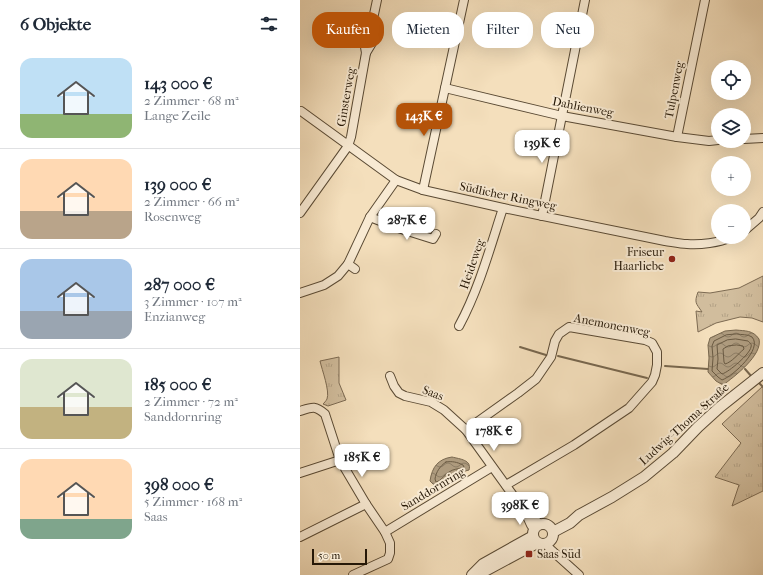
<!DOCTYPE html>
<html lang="de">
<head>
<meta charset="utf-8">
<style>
	:root { --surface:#fff; --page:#f6f6f7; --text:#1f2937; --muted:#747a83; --line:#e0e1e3; --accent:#b45309 }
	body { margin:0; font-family:"IM FELL French Canon",serif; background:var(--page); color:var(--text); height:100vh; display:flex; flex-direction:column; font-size:15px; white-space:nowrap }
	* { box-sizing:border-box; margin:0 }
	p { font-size:13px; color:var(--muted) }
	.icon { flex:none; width:22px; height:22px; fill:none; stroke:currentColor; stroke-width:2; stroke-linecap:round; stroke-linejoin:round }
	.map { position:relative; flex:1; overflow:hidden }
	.details { display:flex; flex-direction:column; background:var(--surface); width:300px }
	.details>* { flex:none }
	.banner { position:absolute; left:12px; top:12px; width:380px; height:36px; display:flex; gap:8px }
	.buttons { position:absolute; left:411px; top:60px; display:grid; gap:8px }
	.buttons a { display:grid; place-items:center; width:40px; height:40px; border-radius:50%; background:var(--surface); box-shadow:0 4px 16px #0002; font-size:20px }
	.scale { position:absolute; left:12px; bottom:10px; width:55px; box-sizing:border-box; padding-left:4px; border:2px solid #261807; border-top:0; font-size:11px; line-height:14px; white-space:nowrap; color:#261807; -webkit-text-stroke:3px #f8ead3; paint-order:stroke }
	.price { position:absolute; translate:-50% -34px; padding:0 9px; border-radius:8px; background:#fff; color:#222; font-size:13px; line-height:26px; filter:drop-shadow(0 1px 2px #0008) }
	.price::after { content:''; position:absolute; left:50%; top:24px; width:12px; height:9px; margin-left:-6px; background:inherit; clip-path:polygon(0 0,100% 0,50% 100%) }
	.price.selected { background:var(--accent); color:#fff }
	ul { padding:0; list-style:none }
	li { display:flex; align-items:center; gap:12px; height:100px; padding:0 20px }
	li+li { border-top:1px solid var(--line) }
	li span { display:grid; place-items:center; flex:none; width:112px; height:80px; border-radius:12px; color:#555 }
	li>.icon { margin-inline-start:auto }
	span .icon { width:48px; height:48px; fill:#fffc; stroke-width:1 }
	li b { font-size:17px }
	h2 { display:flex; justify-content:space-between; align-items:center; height:48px; padding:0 20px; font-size:17px }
	.chip { padding:0 14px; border-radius:16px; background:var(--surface); box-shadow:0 4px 16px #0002; font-size:14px; line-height:36px }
	.chip.selected { background:var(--accent); color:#fff }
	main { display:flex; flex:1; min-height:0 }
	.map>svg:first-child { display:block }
</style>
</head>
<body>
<main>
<section class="details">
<h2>6 Objekte<svg class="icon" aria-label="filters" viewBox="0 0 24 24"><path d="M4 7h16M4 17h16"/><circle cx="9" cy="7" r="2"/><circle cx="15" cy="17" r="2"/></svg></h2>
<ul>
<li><span style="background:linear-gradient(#bfe0f5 70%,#8fb573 0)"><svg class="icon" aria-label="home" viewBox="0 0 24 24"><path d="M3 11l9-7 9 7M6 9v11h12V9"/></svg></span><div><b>143 000 €</b><p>2 Zimmer · 68 m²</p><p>Lange Zeile</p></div></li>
<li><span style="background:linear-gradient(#ffd9b3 65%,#b9a48a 0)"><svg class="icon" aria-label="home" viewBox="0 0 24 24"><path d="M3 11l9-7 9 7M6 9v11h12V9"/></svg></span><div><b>139 000 €</b><p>2 Zimmer · 66 m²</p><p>Rosenweg</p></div></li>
<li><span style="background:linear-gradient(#a9c7e8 65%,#9aa5b1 0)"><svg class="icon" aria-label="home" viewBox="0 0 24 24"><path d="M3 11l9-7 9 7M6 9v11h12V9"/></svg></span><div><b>287 000 €</b><p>3 Zimmer · 107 m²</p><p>Enzianweg</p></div></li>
<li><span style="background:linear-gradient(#dfe7d0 60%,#c2b280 0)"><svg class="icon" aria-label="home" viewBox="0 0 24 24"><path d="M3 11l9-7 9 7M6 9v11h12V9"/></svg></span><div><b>185 000 €</b><p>2 Zimmer · 72 m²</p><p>Sanddornring</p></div></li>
<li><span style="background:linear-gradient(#ffd9b3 75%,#7fa58c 0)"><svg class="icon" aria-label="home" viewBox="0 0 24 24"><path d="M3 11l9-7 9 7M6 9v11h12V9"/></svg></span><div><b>398 000 €</b><p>5 Zimmer · 168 m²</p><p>Saas</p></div></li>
</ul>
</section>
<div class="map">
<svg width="463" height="575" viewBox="0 0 463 575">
	<defs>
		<pattern id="grass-tufts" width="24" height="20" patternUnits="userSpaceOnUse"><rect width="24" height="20" fill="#d1bd9d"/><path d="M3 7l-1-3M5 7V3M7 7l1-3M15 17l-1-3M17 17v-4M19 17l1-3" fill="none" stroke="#b3a286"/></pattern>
		<pattern id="water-waves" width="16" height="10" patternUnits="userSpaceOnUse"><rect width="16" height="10" fill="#ae9b7e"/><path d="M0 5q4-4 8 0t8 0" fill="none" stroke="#8d7d65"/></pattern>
	</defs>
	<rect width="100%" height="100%" fill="#f4dfbc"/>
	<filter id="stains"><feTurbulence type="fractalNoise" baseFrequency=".005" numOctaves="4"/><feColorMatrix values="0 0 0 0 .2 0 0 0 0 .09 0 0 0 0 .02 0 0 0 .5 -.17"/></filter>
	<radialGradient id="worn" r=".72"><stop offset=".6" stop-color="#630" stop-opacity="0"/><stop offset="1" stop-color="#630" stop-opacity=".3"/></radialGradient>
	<g fill="url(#grass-tufts)" stroke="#7c6a52">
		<path d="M 463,276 L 463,322 L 452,318 L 440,317 L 416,323 L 398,332 L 396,311 L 402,312 C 396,303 394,303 398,292 L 410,293 L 439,288 Z"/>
		<path d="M 39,357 L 39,383 L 46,400 L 28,406 L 23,404 C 24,403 26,401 27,399 C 30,391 22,370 20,361 Z"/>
		<path d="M 463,386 L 463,491 L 432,506 L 439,485 L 415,477 L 441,443 L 422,424 Z"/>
	</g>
	<g fill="url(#water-waves)" stroke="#78674e">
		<path d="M 436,330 C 445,331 453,330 459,339 C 463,355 434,377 423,385 L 416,381 L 408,372 L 409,358 L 408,345 L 410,338 L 425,331 Z"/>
		<path d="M 152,457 C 160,459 172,460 169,470 C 163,472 157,472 152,475 C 144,479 144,485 135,486 L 130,481 C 132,467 138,459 152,457 Z"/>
	</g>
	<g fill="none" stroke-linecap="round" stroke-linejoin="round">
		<g stroke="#6a5a42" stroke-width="1">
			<path d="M 437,334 C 441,335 448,334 452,337 C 463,349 433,376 422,380 L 418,377 L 412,371 L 413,358 L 412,346 L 414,341 L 426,335 Z"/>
			<path d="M 436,339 L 448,341 C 450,343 452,344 451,347 C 450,354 429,372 422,374 L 417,369 L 418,359 L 417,345 L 427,340 Z"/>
			<path d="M 437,345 L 443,346 L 444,349 C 438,354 432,362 425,364 L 424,362 L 423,349 L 428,346 Z"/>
			<path d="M 146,462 C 152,461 157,462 163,465 L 164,467 L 162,468 C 158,469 153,469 149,472 C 144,475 141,481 136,482 L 135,479 C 136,472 140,466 146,462 Z"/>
		</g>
		<g stroke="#78674e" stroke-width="2">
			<path d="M 220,347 L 246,355"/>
			<path d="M 258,356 L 347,378"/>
			<path d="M 365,366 L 408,369"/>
			<path d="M 445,369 L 452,377"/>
			<path d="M 457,381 L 463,387"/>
		</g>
		<g stroke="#5a4a34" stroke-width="10">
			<g id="minor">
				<path d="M 66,53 L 72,43 L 75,30 L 73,19 L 77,0"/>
				<path d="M 145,88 L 262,116 L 377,137 L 409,141 L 418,140"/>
				<path d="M 1,111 L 96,180 L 123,190 L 203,208 L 365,241 C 372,242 380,244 387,244 C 400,245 419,243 431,237"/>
				<path d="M 377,137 L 405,0"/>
				<path d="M 444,139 L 463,138"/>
				<path d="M 123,190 L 164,0"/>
				<path d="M 0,213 L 48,146 L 51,137 L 66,53 C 63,39 63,30 73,19"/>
				<path d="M 242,216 L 285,0"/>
				<path d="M 70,217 L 98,228 L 133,239 L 136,234"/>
				<path d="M 444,231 L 459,218 L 463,212"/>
				<path d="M 48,264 L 55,269"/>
				<path d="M 0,293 L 24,285 L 38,276 L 48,264 L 70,217 L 96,180"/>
				<path d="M 159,326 C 179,289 190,248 203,208"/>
				<path d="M 90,376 L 94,386 L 99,393 L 105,396 L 131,402 L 144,410 L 166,430 L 225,512 L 231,525 L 234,529"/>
				<path d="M 0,411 C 12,407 15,405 25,414 L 40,460 L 66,504 L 85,532 L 90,543 L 90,553 L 88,559 L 53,575"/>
				<path d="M 166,430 L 218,393 L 236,379 L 251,357 L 255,341 L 259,334 L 269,327 L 345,340 L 352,343 L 357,352 L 357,365 L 355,375 L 352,382 L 329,408 L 274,445 L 206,485"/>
				<path d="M 0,473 L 40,460"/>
				<path d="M 225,512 L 233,517 L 240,525"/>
				<path d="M 85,532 L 192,467"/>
				<path d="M 0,537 L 66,504"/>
				<path d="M 247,544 L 249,548 L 279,575"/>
			</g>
		</g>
		<g stroke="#5a4a34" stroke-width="12">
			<g id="tertiary">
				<circle cx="243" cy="534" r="10"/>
				<path d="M 253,532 L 270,523 L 279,515 L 312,497 L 344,477 L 373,453 L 398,427 L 420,407 L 463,373"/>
				<path d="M 172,575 L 183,564 L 233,536"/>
				<path d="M 174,575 L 185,571 L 237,543"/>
			</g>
		</g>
		<use href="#minor" stroke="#f8ead3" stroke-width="8"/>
		<use href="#tertiary" stroke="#f8ead3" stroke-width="10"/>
	</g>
	<g fill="#8f2418" stroke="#f8ead3" stroke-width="1.5">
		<circle cx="372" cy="259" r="4"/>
		<rect x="225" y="550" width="8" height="8" rx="2"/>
	</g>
	<g text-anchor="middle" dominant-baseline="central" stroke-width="4" stroke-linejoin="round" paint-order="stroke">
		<g font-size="12" fill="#261807" stroke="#f8ead3">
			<text transform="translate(374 90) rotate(-79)">Tulpenweg</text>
			<text transform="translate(46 97) rotate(-80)">Ginsterweg</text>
			<text transform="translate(283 107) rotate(11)">Dahlienweg</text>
			<text transform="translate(208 196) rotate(12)">Südlicher Ringweg</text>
			<text transform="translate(172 264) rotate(-71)">Heideweg</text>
			<text transform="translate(312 325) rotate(11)">Anemonenweg</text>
			<text transform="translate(133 393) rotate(22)">Saas</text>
			<text transform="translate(384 424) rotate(-42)">Ludwig-Thoma-Straße</text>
			<text transform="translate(133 489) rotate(-31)">Sanddornring</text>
		</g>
		<g font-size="12" fill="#261807" stroke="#f8ead3" text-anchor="end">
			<text x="364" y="252">Friseur<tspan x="364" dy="14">Haarliebe</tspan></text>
			<text x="237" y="554" text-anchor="start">Saas Süd</text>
		</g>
	</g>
	<rect width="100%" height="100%" filter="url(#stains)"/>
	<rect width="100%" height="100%" fill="url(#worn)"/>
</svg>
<div class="buttons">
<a><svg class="icon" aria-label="locate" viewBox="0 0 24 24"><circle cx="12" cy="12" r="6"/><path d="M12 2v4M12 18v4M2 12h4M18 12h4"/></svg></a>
<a><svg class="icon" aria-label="layers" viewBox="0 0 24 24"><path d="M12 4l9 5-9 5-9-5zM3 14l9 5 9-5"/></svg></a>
<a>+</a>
<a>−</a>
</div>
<div class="scale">50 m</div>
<b class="price selected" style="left:124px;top:137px">143K €</b>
<b class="price" style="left:242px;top:164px">139K €</b>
<b class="price" style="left:107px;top:241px">287K €</b>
<b class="price" style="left:194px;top:452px">178K €</b>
<b class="price" style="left:62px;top:478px">185K €</b>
<b class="price" style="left:220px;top:526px">398K €</b>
<div class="banner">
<a class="chip selected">Kaufen</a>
<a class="chip">Mieten</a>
<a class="chip">Filter</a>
<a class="chip">Neu</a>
</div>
</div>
</main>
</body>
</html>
